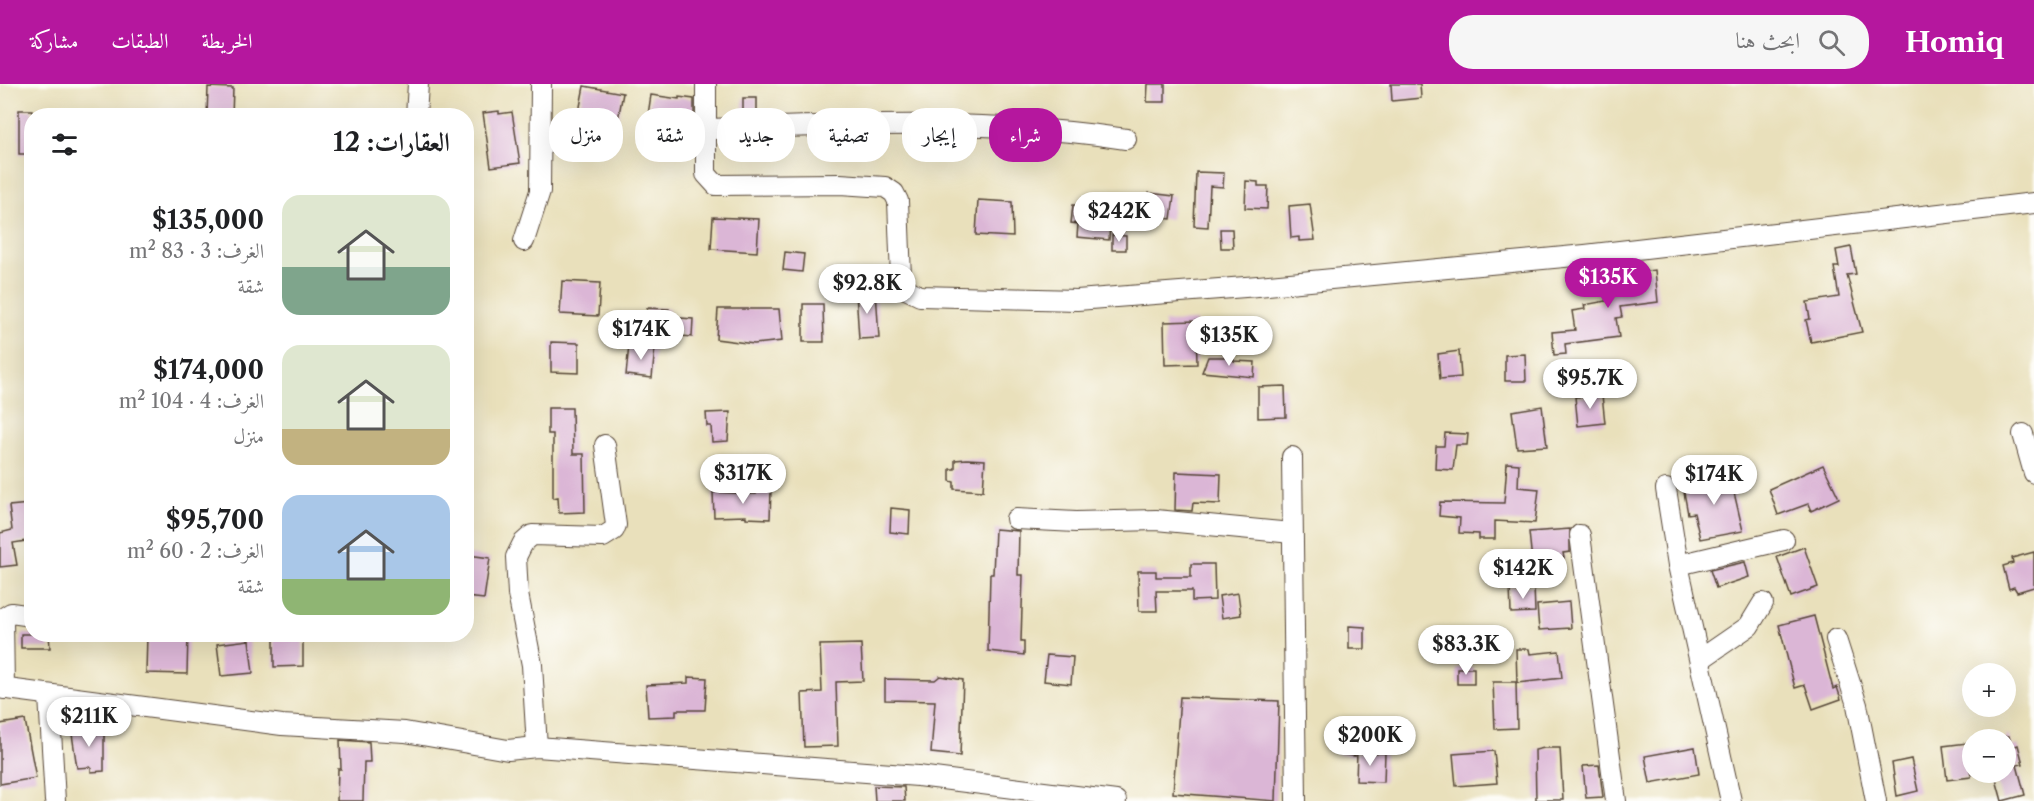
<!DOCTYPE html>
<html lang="ar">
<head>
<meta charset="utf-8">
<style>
	:root { --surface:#fff; --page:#f6f6f6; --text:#202124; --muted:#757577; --accent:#b5179e }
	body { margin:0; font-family:"Libre Caslon Text",Amiri,serif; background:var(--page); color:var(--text); direction:rtl; height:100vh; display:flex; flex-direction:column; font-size:22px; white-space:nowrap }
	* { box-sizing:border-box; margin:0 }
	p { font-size:20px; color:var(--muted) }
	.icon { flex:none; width:33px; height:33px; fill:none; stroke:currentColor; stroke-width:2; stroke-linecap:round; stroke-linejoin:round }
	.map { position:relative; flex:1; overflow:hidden; direction:ltr }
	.sheet { position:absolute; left:24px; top:24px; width:450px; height:534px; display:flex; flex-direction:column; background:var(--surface); border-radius:24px; box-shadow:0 6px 24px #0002; direction:rtl }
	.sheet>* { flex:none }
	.top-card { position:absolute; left:492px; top:24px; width:570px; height:54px; direction:rtl; display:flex; gap:12px }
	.controls { position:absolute; left:1962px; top:579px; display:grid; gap:12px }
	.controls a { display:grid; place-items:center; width:54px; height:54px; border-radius:50%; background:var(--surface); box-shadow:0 6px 24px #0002; font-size:30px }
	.price { position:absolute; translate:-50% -51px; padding:0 14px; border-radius:21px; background:#fff; color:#222; font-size:20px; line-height:39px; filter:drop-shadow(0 2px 3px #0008) }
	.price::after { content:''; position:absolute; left:50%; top:36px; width:18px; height:14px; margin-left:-9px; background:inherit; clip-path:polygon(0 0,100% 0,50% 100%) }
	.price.selected { background:var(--accent); color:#fff }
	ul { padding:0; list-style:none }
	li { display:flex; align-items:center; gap:18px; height:150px; padding:0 24px }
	li span { display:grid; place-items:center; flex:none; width:168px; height:120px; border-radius:18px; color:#555 }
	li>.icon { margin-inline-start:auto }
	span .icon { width:72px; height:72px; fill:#fffc; stroke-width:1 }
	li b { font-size:26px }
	h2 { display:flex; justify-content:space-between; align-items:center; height:72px; padding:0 24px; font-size:26px }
	.tag { padding:0 21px; border-radius:24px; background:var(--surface); box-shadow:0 6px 24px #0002; font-size:21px; line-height:54px }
	.tag.selected { background:var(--accent); color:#fff }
	header { display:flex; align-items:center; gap:36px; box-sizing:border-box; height:84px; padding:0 30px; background:var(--accent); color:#fff }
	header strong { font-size:28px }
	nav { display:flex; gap:33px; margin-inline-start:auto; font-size:21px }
	.search { width:420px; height:54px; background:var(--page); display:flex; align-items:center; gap:15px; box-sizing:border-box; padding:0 21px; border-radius:24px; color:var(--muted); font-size:22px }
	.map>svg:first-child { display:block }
</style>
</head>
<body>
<header>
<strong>Homiq</strong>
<div class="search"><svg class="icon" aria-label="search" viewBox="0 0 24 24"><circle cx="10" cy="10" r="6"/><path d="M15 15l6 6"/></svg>ابحث هنا</div>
<nav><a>الخريطة</a><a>الطبقات</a><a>مشاركة</a></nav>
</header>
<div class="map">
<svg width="2034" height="717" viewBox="0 0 2034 717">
	<rect width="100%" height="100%" fill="#fdfcf7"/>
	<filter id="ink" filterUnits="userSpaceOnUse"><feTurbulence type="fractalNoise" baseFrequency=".0167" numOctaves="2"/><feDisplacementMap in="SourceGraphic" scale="12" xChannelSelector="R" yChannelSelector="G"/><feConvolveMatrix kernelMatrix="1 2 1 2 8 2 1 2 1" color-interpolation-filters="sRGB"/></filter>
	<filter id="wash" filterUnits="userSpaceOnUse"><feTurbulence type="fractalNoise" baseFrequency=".008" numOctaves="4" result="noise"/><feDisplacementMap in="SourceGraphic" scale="24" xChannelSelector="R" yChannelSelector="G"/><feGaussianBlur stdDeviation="1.35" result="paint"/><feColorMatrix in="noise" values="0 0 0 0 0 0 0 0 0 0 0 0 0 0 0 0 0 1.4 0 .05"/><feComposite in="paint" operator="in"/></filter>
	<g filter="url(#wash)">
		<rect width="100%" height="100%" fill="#e9e0bb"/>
		<g id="blocks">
			<g fill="#dbb6d6">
				<path d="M 1148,0 L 1165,0 L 1165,18 L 1147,18 Z"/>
				<path d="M 1391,0 L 1420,0 L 1421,14 L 1392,17 Z"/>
				<path d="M 584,2 L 623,9 L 617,41 L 578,33 Z"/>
				<path d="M 208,3 L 233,4 L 232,32 L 207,32 Z"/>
				<path d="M 651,11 L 679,15 L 679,13 L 694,15 L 694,68 L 671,64 L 674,47 L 651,40 L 652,31 L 648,31 Z"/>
				<path d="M 743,14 L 757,14 L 757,31 L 743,32 Z"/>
				<rect x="19" y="26" width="13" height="44"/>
				<path d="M 499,27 L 499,30 L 512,28 L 520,79 L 491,83 L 483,29 Z"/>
				<path d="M 1196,88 L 1224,89 L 1223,103 L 1210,102 L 1208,143 L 1194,142 Z"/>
				<path d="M 1246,97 L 1258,98 L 1258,102 L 1268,102 L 1267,125 L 1245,124 Z"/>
				<path d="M 1149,109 L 1174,112 L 1171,135 L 1147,132 Z"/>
				<path d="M 978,116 L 1012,118 L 1013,153 L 976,151 Z"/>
				<path d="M 1310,120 L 1315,156 L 1299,157 L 1299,153 L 1291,154 L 1289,122 Z"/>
				<path d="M 1073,121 L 1111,124 L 1109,156 L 1077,153 L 1078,140 L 1071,139 Z"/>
				<path d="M 713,133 L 759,135 L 757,168 L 711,165 Z"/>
				<path d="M 1220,145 L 1232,145 L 1233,164 L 1221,164 Z"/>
				<path d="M 1112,151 L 1126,152 L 1126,166 L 1112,166 Z"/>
				<path d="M 1851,163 L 1856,190 L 1847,191 L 1862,248 L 1811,258 L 1806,236 L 1810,235 L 1807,218 L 1839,213 L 1834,183 L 1839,183 L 1836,166 Z"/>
				<path d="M 785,168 L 804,170 L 802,188 L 783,186 Z"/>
				<path d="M 1655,186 L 1658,218 L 1620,223 L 1622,233 L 1616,234 L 1619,253 L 1565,260 L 1566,270 L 1554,271 L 1552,248 L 1575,246 L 1572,227 L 1585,225 L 1584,221 L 1606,217 L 1603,192 Z"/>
				<path d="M 562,197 L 600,199 L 598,232 L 560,230 Z"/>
				<path d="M 876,207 L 879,254 L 859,255 L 856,208 Z"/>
				<path d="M 803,220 L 823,220 L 824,258 L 803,258 Z"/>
				<path d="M 647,224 L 669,225 L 668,233 L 693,235 L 692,253 L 681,252 L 681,247 L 646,244 Z"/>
				<path d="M 718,225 L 779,225 L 782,257 L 754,260 L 716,255 Z"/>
				<path d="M 1196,237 L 1197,280 L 1165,281 L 1164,238 Z"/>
				<path d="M 551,258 L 579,259 L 579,289 L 551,288 Z"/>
				<path d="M 629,261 L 655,263 L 652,294 L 626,291 Z"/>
				<path d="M 1459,267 L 1461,293 L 1440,295 L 1438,270 Z"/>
				<path d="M 1525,270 L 1526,297 L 1505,297 L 1505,271 Z"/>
				<path d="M 1208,273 L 1233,273 L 1234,277 L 1255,278 L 1254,293 L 1202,288 Z"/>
				<path d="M 1285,302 L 1286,333 L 1258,334 L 1258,303 Z"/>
				<path d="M 1602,311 L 1605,339 L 1578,342 L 1575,313 Z"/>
				<path d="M 1542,322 L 1547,362 L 1517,364 L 1512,327 Z"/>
				<path d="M 548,324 L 572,324 L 573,370 L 584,370 L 585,428 L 559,429 L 558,413 L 553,414 L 553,350 L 548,350 Z"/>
				<path d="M 730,328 L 728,357 L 712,358 L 711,342 L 707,342 L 706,329 Z"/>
				<path d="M 1445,349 L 1468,350 L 1467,361 L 1456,361 L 1453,386 L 1435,385 L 1436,362 L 1444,362 Z"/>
				<path d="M 967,375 L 985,376 L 983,407 L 954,405 L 954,398 L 950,397 L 950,385 L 955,385 L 955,376 Z"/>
				<path d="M 1507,379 L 1519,380 L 1518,403 L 1539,405 L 1535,439 L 1495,437 L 1495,455 L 1479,455 L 1479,450 L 1459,449 L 1460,434 L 1439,432 L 1440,418 L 1504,419 Z"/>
				<path d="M 1823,381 L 1839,414 L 1811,427 L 1808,420 L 1778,431 L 1769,405 Z"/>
				<path d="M 1729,387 L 1743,447 L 1700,455 L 1694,429 L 1688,430 L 1683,403 L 1698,401 L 1697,395 Z"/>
				<path d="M 1176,388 L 1221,390 L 1220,420 L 1193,419 L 1192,427 L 1175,426 Z"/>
				<path d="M 756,405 L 771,406 L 770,435 L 746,434 L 746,432 L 714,433 L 713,408 L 756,410 Z"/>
				<path d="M 29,420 L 32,456 L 13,459 L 17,481 L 0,483 L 0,449 L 12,446 L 9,422 Z"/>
				<path d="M 891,424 L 910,426 L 909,450 L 890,448 Z"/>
				<path d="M 995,445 L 1019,447 L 1018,491 L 1023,491 L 1021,557 L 1024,557 L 1024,571 L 988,567 L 990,490 L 993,490 Z"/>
				<path d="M 1570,445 L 1570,468 L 1563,469 L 1564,474 L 1532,477 L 1529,448 Z"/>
				<path d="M 1804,463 L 1818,503 L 1791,513 L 1777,473 Z"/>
				<path d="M 2034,468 L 2034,503 L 2017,508 L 2014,503 L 2009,505 L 2003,482 L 2013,479 L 2012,474 Z"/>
				<path d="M 468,471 L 490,474 L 484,515 L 466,513 Z"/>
				<path d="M 1745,478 L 1749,493 L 1716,504 L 1710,486 Z"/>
				<path d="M 1191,480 L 1214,480 L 1215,516 L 1192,517 L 1192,507 L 1156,507 L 1157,527 L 1139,527 L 1138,487 L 1156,487 L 1156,493 L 1191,493 Z"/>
				<path d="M 1534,502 L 1535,528 L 1511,529 L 1510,503 Z"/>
				<path d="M 1238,509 L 1241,531 L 1222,534 L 1219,512 Z"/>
				<path d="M 1569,518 L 1571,544 L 1539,546 L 1537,521 Z"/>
				<path d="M 1814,532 L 1833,605 L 1837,603 L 1841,615 L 1813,625 L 1805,601 L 1795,604 L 1779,541 Z"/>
				<path d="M 1349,542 L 1365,543 L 1365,565 L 1349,565 Z"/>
				<path d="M 21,550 L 49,550 L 50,564 L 21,564 Z"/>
				<path d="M 147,550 L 188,550 L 187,590 L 146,589 Z"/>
				<path d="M 274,550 L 303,550 L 303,582 L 274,583 Z"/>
				<path d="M 249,556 L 253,589 L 221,592 L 217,560 Z"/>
				<path d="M 861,560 L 863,597 L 836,598 L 838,662 L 804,663 L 802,609 L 822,608 L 820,561 Z"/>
				<path d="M 1516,565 L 1529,565 L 1530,570 L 1559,567 L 1562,594 L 1517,599 Z"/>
				<path d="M 1047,571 L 1073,573 L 1071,600 L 1044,597 Z"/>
				<rect x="1457" y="584" width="17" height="16"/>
				<path d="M 940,592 L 963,596 L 960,672 L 931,669 L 935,617 L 885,616 L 885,595 L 935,596 Z"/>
				<path d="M 688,593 L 707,594 L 705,626 L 676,626 L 676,632 L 648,633 L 646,601 L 688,599 Z"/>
				<path d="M 1493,598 L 1516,598 L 1517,644 L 1495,645 Z"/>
				<path d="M 1180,613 L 1279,617 L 1276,717 L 1173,709 Z"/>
				<path d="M 25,636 L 36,694 L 0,700 L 0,640 Z"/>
				<path d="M 99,643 L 99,649 L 104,648 L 104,687 L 91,688 L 91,683 L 77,684 L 72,650 L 74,644 Z"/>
				<path d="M 1338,648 L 1356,648 L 1355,672 L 1337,669 Z"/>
				<path d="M 2006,652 L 2009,652 L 2012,663 L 2018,661 L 2023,680 L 2017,681 L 2025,711 L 2002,717 L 1994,688 L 2006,688 Z"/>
				<path d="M 340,656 L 369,658 L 370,678 L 364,678 L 363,717 L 337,717 L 338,685 L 341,685 Z"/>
				<path d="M 1967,659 L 1971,693 L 1947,696 L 1943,662 Z"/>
				<path d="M 1695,663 L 1699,690 L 1650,699 L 1645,672 Z"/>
				<path d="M 1544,664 L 1560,664 L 1563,716 L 1536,716 L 1535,666 Z"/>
				<path d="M 1494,667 L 1497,699 L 1456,702 L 1453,670 Z"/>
				<path d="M 1357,668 L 1385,669 L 1384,698 L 1356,697 Z"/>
				<path d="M 1911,675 L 1918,707 L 1897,712 L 1892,679 Z"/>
				<path d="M 1599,681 L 1603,713 L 1586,714 L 1583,682 Z"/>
				<path d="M 874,702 L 904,703 L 905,717 L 875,717 Z"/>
			</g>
		</g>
	</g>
	<g filter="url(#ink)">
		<use href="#blocks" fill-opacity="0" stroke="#554536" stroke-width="1.5"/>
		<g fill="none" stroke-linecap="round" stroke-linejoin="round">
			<g stroke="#554536" stroke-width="22">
				<g id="minor">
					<path d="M 706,0 L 706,90 L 716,101 L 840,100 L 885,103 L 894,109 L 898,117 L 901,194 L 908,206 L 920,212 L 1077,216 L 1258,202 L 1585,171 L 2034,119"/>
					<path d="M 416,32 L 418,0"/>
					<path d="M 706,45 C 847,41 986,34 1126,55"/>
					<path d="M 524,157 L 540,107 L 541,0"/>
					<path d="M 2023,350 L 2034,389"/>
					<path d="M 1292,373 L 1296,717"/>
					<path d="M 1666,405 L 1678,481 L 1731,717"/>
					<path d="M 1016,435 L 1076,438 L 1156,436 L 1292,449"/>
					<path d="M 1580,451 L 1616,717"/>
					<path d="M 1678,481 L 1784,456"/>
					<path d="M 1836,555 L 1857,621 L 1876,717"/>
					<path d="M 1701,575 L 1749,542 L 1763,519"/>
					<path d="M 0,604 L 282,641 L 405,648 L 508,666 L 537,663 L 918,692 L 1116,717"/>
					<path d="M 4,605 L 3,534 L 11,529 L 32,532"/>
					<path d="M 49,612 L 55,717"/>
					<path d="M 537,663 L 532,581 L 518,510 L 516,473 L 523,459 L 532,451 L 603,453 L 614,446 L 616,441 L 605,361"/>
				</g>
			</g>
			<use href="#minor" stroke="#fff" stroke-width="20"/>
		</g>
	</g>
</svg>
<div class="controls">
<a>+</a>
<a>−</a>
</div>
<b class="price" style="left:1119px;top:159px">$242K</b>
<b class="price selected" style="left:1608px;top:225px">$135K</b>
<b class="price" style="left:867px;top:231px">$92.8K</b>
<b class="price" style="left:641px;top:277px">$174K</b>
<b class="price" style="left:1229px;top:283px">$135K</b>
<b class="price" style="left:1590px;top:326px">$95.7K</b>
<b class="price" style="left:743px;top:421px">$317K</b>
<b class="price" style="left:1714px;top:422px">$174K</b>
<b class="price" style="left:1523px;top:516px">$142K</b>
<b class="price" style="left:1466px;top:592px">$83.3K</b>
<b class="price" style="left:89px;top:664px">$211K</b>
<b class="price" style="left:1370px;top:683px">$200K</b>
<div class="top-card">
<a class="tag selected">شراء</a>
<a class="tag">إيجار</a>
<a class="tag">تصفية</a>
<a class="tag">جديد</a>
<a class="tag">شقة</a>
<a class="tag">منزل</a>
</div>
<section class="sheet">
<h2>العقارات: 12<svg class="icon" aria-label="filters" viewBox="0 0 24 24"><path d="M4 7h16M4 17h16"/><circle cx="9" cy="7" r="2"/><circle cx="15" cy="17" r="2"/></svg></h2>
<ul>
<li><span style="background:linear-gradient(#dfe7d0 60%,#7fa58c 0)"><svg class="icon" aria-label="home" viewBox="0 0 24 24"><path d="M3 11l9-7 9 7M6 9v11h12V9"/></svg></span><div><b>$135,000</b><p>الغرف: 3 · 83 m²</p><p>شقة</p></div></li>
<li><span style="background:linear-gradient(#dfe7d0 70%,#c2b280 0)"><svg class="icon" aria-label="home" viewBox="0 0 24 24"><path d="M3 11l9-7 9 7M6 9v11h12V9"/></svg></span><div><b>$174,000</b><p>الغرف: 4 · 104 m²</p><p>منزل</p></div></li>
<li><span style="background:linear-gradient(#a9c7e8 70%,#8fb573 0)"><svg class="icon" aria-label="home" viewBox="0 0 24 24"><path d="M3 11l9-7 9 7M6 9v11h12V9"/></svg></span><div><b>$95,700</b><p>الغرف: 2 · 60 m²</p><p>شقة</p></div></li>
</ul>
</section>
</div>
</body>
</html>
